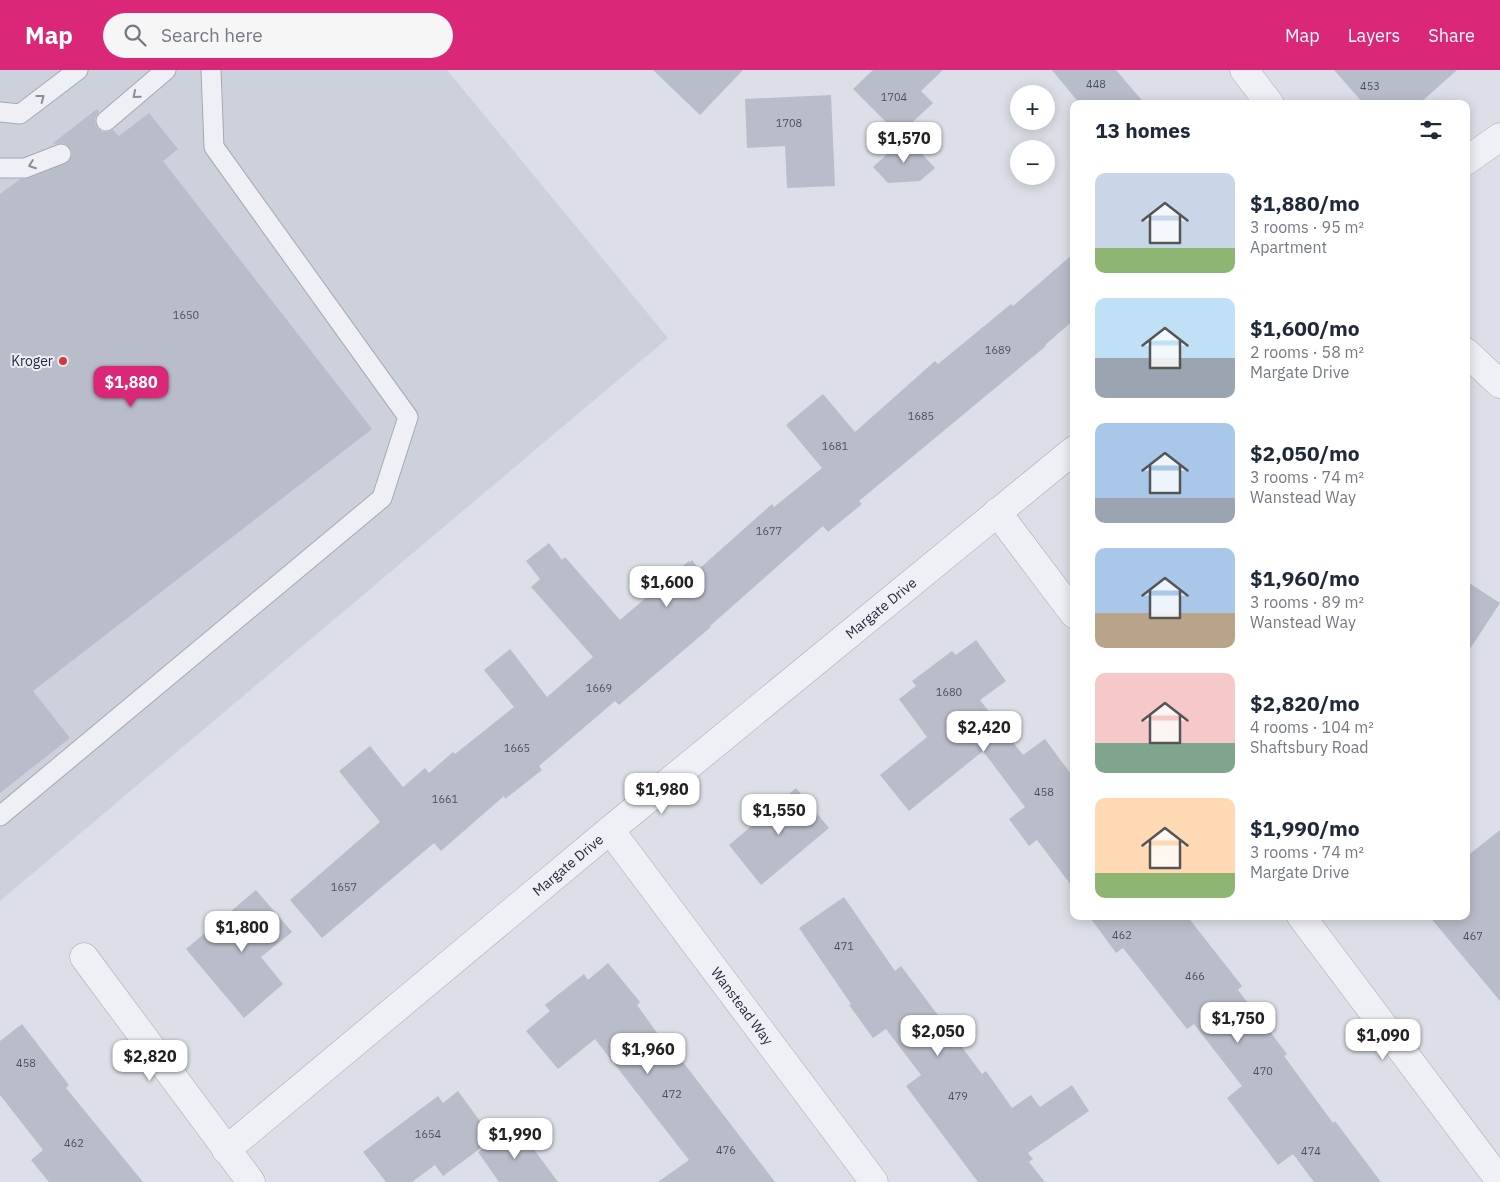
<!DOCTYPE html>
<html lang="en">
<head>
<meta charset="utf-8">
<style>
	:root { --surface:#fff; --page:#f6f6f7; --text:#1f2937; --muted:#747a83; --accent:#db2777 }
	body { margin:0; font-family:"IBM Plex Sans",sans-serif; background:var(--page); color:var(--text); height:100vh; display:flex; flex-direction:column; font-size:19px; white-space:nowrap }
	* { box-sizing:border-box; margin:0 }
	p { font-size:16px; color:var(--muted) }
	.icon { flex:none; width:28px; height:28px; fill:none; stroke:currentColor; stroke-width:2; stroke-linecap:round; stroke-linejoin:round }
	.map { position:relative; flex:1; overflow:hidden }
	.drawer { position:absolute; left:1070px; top:30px; width:400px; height:820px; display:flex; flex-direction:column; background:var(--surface); border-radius:10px; box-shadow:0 2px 12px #0003 }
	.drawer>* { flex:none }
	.buttons { position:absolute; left:1010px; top:15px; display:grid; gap:10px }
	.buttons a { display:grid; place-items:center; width:45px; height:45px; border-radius:50%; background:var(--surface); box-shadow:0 2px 12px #0003; font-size:25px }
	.price { position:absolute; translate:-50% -42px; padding:0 11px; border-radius:10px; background:#fff; color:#222; font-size:16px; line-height:32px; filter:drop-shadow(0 1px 2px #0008) }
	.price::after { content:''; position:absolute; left:50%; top:30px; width:15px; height:11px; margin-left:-8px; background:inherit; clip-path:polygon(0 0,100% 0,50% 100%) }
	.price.selected { background:var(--accent); color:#fff }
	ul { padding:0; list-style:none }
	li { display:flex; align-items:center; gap:15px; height:125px; padding:0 25px }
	li span { display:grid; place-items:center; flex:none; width:140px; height:100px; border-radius:10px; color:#555 }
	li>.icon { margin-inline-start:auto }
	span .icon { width:60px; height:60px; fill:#fffc; stroke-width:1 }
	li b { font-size:21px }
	h2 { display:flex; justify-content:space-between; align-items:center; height:60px; padding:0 25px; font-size:21px }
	header { display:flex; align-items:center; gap:30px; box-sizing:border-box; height:70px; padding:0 25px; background:var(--accent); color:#fff }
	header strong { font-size:24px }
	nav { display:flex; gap:28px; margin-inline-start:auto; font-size:18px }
	.search { width:350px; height:45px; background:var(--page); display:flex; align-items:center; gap:12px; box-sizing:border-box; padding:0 18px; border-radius:28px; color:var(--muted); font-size:19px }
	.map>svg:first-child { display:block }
</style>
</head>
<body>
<header>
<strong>Map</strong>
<div class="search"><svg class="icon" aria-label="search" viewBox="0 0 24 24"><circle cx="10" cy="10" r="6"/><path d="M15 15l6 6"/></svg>Search here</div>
<nav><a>Map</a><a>Layers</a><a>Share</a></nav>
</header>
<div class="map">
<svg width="1500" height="1112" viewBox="0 0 1500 1112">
	<rect width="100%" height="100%" fill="#dcdfe7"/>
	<path fill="#cdd1dc" d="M 0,0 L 447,0 L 668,268 L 0,831 Z"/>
	<g fill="#b9bdca">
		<path d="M 653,0 L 743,0 L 700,45 Z"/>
		<path d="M 873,0 L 943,0 L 921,21 L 933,33 L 899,65 L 853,19 Z"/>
		<path d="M 1052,0 L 1116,0 L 1145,34 L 1080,34 Z"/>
		<path d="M 1334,0 L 1457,0 L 1419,34 L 1364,34 Z"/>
		<path d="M 831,25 L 835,116 L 787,118 L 785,76 L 747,78 L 745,29 Z"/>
		<path d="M 97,39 L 99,42 L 95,48 L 95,53 L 97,58 L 103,62 L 108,62 L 113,60 L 119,66 L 149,43 L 178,79 L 163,91 L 372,359 L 33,621 L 70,668 L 0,723 L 0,124 L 20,109 L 29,108 L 69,91 L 72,85 L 71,79 L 68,76 L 63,73 L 55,74 L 53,73 Z"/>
		<path d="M 906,67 L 935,98 L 920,111 L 888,113 L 873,97 Z"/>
		<path d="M 1074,183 L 1074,250 L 1045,275 L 1046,276 L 859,431 L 862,434 L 828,462 L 823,456 L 710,556 L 711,557 L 619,635 L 615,631 L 539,696 L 542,700 L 505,729 L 504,726 L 441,781 L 434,773 L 322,868 L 290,830 L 380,752 L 339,701 L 370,676 L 403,717 L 425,698 L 429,703 L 453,682 L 455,684 L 514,637 L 484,600 L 510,579 L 547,627 L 593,587 L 531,517 L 540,509 L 526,491 L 549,473 L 562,490 L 565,487 L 620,550 L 689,491 L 690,492 L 692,490 L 699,499 L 772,434 L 774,437 L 822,398 L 786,355 L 823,324 L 855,362 L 935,291 L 938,294 L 1011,234 L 1013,236 Z"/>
		<path d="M 1466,511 L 1500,533 L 1466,585 Z"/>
		<path d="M 976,570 L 1006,611 L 980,630 L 1023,685 L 1045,669 L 1074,708 L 1074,819 L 1037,770 L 1029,776 L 1009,749 L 1025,737 L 983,681 L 909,741 L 880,705 L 927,667 L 899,629 L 916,616 L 912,611 L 952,581 L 956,585 Z"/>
		<path d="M 796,718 L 829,758 L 761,815 L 729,775 Z"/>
		<path d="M 1500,760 L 1500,931 L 1429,846 L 1466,846 L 1466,787 Z"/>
		<path d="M 256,820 L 292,862 L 261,887 L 283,914 L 244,948 L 186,879 Z"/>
		<path d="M 844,827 L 895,901 L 901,896 L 982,1004 L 986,1001 L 1012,1038 L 1031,1025 L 1040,1037 L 1072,1015 L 1089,1041 L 1028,1083 L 1033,1089 L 1029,1092 L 1045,1112 L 978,1112 L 906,1016 L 921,1005 L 886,959 L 873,968 L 849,935 L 851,934 L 799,858 Z"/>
		<path d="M 1089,846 L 1187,846 L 1242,916 L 1238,920 L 1287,984 L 1284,986 L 1333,1053 L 1335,1051 L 1381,1112 L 1314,1112 L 1293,1084 L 1278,1095 L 1227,1028 L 1242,1016 L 1194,954 L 1187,959 L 1123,878 L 1116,883 Z"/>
		<path d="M 608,893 L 640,932 L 637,935 L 670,981 L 673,979 L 775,1112 L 658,1112 L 689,1090 L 595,969 L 558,999 L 526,961 L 550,941 L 545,935 L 584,904 L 588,910 Z"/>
		<path d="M 22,954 L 69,1015 L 66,1018 L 143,1112 L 49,1112 L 31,1090 L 43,1080 L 0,1025 L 0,971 Z"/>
		<path d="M 458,1021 L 493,1069 L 443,1106 L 435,1095 L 412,1112 L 386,1112 L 363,1082 L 438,1026 L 443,1033 Z"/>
		<path d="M 516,1055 L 558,1112 L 499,1112 L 478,1082 Z"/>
	</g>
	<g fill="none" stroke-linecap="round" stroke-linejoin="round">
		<g stroke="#a5a9b4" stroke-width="21">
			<g id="lane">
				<path d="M 0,42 L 20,44 L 78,0"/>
				<path d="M 106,51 L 166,0"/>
				<path d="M 0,98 L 25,98 L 61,84"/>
				<path d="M 0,746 L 382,428 L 408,347 L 214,77 L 211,0"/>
			</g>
		</g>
		<g stroke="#a5a9b4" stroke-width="29">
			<g id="street">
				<path d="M 1244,0 L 1270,34"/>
				<path d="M 1466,91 L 1500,67"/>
				<path d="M 1466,282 L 1500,314"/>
				<path d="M 997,442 L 1074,544"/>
				<path id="s1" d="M 610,760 L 874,1112"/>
				<path d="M 1301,846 L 1500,1111"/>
				<path d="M 84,887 L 251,1112"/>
				<path id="s2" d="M 226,1080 L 610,760 L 1074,380"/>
			</g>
		</g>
		<use href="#lane" stroke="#eef0f5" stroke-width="19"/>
		<use href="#street" stroke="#eef0f5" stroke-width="28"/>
	</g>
	<defs><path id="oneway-chevron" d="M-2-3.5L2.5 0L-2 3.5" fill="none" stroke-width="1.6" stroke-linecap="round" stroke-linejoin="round" transform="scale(1.25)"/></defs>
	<g stroke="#8a8e9a">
		<use href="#oneway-chevron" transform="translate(136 25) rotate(140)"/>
		<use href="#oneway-chevron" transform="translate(41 28) rotate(-37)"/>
		<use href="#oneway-chevron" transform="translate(32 95) rotate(160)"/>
	</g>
	<circle fill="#d5373b" stroke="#ebeef5" stroke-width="2" cx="63" cy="291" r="5"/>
	<g text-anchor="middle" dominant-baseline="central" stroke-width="4" stroke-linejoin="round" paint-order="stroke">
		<g font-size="11" fill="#4a5061">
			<text x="1096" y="14">448</text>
			<text x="1370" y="16">453</text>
			<text x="894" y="27">1704</text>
			<text x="789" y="53">1708</text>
			<text x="186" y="245">1650</text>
			<text x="998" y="280">1689</text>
			<text x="921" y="346">1685</text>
			<text x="835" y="376">1681</text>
			<text x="769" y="461">1677</text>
			<text x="599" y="618">1669</text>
			<text x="949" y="622">1680</text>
			<text x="517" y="678">1665</text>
			<text x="1044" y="722">458</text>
			<text x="445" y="729">1661</text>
			<text x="344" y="817">1657</text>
			<text x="1122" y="865">462</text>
			<text x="1473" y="866">467</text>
			<text x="844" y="876">471</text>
			<text x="1195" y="906">466</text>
			<text x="26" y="993">458</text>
			<text x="1263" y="1001">470</text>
			<text x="672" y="1024">472</text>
			<text x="958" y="1026">479</text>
			<text x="428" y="1064">1654</text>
			<text x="74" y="1073">462</text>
			<text x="726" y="1080">476</text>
			<text x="1311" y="1081">474</text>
		</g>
		<g font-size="14" fill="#252b3e" stroke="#ebeef5" text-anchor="end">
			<text x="53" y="291">Kroger</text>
		</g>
		<g font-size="14" fill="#252b3e" stroke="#ebeef5">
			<text stroke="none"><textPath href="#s2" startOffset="850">Margate Drive</textPath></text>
			<text stroke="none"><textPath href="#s2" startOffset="445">Margate Drive</textPath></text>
			<text stroke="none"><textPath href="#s1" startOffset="220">Wanstead Way</textPath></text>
		</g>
	</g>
</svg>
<div class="buttons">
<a>+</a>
<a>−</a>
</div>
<b class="price" style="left:904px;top:94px">$1,570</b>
<b class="price selected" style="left:131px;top:338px">$1,880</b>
<b class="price" style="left:667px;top:538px">$1,600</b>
<b class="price" style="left:984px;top:683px">$2,420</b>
<b class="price" style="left:662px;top:745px">$1,980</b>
<b class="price" style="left:779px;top:766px">$1,550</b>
<b class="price" style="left:242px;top:883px">$1,800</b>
<b class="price" style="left:1238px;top:974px">$1,750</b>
<b class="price" style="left:938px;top:987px">$2,050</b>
<b class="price" style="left:1383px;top:991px">$1,090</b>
<b class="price" style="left:648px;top:1005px">$1,960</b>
<b class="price" style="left:150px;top:1012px">$2,820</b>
<b class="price" style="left:515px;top:1090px">$1,990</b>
<section class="drawer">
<h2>13 homes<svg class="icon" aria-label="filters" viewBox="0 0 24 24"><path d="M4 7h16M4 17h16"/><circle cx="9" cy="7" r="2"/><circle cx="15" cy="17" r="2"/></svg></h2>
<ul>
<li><span style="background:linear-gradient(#c9d6e8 75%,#8fb573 0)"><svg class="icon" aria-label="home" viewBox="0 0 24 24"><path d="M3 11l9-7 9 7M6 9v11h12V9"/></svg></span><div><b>$1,880/mo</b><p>3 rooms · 95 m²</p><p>Apartment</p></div></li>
<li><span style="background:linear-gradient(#bfe0f5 60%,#9aa5b1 0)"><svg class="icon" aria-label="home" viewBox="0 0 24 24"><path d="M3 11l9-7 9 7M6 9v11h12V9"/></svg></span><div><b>$1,600/mo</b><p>2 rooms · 58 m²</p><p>Margate Drive</p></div></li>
<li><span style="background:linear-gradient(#a9c7e8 75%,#9aa5b1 0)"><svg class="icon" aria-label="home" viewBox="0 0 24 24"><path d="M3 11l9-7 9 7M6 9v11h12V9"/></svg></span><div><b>$2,050/mo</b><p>3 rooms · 74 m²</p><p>Wanstead Way</p></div></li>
<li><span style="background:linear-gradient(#a9c7e8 65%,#b9a48a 0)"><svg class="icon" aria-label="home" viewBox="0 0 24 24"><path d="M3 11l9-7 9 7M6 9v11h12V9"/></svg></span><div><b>$1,960/mo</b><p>3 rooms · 89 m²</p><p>Wanstead Way</p></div></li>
<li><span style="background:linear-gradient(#f6c9c9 70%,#7fa58c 0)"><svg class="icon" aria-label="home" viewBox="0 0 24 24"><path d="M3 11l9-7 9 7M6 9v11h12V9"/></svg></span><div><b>$2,820/mo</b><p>4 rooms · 104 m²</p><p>Shaftsbury Road</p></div></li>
<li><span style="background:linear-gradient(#ffd9b3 75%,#8fb573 0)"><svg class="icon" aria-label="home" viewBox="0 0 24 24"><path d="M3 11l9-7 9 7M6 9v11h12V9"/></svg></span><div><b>$1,990/mo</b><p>3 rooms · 74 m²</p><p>Margate Drive</p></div></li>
</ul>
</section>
</div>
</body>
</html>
